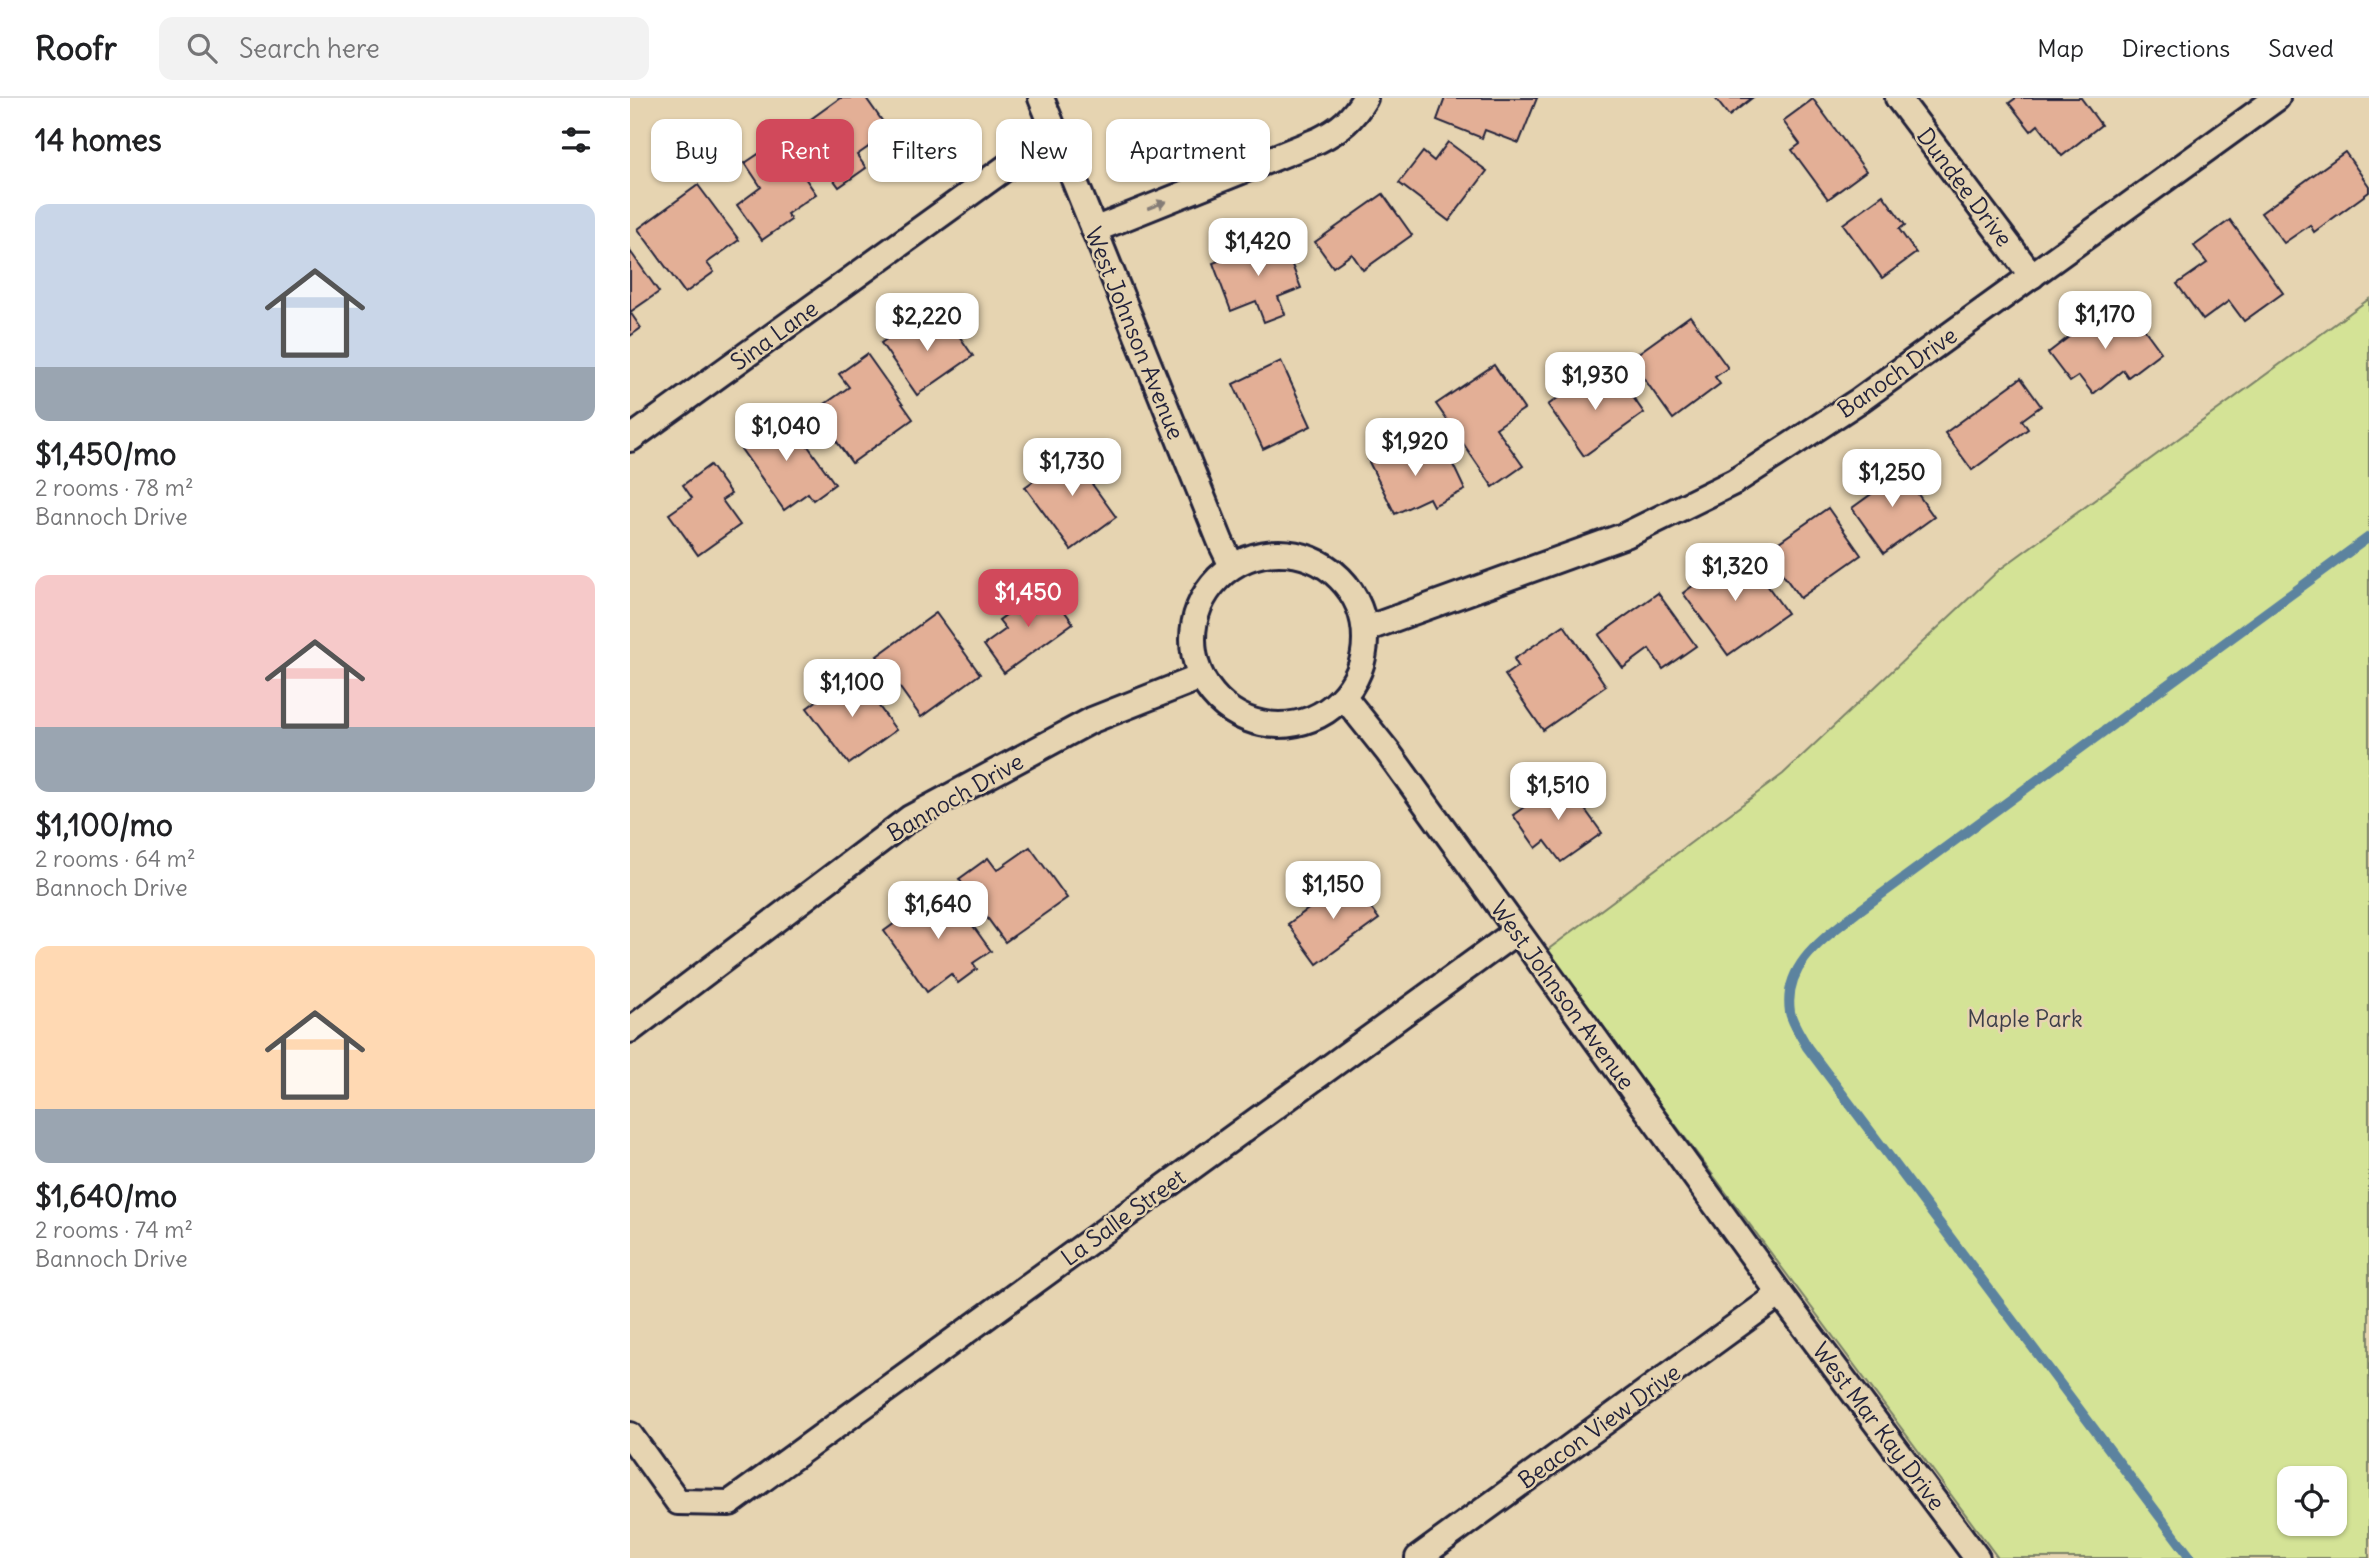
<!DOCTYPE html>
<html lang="en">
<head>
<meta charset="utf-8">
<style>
	:root { --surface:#fff; --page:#f2f2f2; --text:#202124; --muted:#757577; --line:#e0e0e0; --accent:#d1495b }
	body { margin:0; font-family:Delius,sans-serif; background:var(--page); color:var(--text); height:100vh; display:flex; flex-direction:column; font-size:26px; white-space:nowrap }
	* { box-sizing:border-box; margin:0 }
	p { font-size:23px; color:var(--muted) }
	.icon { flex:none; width:38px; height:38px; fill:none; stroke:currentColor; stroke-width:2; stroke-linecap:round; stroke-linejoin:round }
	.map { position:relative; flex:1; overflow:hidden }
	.sheet { display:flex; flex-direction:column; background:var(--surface); width:630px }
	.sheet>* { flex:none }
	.top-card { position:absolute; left:21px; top:21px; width:665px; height:63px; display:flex; gap:14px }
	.buttons { position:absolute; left:1647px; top:1368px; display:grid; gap:14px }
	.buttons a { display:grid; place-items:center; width:70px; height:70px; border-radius:14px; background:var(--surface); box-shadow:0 2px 5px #0004; font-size:35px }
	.price { position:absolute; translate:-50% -60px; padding:0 16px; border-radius:14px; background:#fff; color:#222; font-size:23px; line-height:46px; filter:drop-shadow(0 2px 4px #0008) }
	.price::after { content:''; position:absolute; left:50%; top:42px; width:21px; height:16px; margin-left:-10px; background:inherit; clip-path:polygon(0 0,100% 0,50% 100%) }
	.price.selected { background:var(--accent); color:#fff }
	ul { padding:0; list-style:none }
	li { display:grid; align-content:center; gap:14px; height:371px; padding:0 35px }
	li span { display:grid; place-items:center; height:217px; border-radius:14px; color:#555 }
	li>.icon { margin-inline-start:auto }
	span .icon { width:126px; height:126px; fill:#fffc; stroke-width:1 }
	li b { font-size:30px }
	h2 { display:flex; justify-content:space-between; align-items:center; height:84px; padding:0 35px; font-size:30px }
	.chip { padding:0 24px; border-radius:14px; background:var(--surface); box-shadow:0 2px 5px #0004; font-size:24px; line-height:63px }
	.chip.selected { background:var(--accent); color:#fff }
	header { display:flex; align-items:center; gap:42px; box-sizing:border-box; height:98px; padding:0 35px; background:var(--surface); border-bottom:2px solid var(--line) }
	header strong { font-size:33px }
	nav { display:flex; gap:38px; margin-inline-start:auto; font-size:24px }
	.search { width:490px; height:63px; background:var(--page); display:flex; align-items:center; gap:18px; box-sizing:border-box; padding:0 24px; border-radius:14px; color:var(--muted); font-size:26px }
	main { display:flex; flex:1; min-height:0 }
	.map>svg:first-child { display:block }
</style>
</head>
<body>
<header>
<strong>Roofr</strong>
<div class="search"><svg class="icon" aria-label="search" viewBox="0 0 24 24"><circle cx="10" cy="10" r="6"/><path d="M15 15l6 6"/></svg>Search here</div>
<nav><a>Map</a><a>Directions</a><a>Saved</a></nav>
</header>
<main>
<section class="sheet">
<h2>14 homes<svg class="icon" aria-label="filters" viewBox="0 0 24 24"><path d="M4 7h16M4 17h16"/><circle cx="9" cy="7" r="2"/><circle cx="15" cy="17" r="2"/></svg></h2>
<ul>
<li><span style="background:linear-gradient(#c9d6e8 75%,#9aa5b1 0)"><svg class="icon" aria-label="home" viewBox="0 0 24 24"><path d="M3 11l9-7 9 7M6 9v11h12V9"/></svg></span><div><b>$1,450/mo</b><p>2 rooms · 78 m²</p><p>Bannoch Drive</p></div></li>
<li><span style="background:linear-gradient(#f6c9c9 70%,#9aa5b1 0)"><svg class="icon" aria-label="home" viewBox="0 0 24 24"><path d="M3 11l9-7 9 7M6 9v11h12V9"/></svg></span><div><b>$1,100/mo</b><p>2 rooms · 64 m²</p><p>Bannoch Drive</p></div></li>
<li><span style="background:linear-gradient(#ffd9b3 75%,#9aa5b1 0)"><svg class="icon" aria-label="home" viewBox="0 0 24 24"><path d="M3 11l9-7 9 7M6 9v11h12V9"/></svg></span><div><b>$1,640/mo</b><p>2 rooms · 74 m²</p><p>Bannoch Drive</p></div></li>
</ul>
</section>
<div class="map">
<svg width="1739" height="1460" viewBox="0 0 1739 1460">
	<rect width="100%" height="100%" fill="#e6d4b1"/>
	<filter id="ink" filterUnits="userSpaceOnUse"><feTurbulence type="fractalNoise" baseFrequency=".0143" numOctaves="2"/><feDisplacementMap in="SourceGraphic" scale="14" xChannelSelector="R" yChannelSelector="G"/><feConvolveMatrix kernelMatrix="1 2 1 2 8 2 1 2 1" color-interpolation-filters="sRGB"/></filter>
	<g filter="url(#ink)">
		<path fill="#d4e396" stroke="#7b8268" stroke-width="2" fill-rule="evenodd" d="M 1739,201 L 1739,1460 L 1368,1460 L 916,853 L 1153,676 L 1369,472 ZM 1659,1381 L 1704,1381 L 1704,1426 L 1659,1426 Z"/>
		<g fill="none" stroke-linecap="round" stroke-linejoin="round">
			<path stroke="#5b839f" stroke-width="10" d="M 1561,1460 L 1177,949 C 1172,939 1162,925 1160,914 C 1153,867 1193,841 1226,815 L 1739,439"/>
		</g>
		<g fill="#e3af96" stroke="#22223b" stroke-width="2">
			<path d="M 210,0 L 236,0 L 260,34 L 227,57 L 236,70 L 209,89 L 167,31 Z"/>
			<path d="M 815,0 L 907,0 L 889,45 L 855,32 L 852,40 L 807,22 Z"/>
			<path d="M 1085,0 L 1122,0 L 1099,18 Z"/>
			<path d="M 1386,0 L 1451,0 L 1471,27 L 1432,58 L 1408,27 L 1401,33 L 1379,5 Z"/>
			<path d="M 1183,1 L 1236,73 L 1198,101 L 1162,52 L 1170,46 L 1153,23 Z"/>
			<path d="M 149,42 L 186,96 L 157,116 L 161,122 L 132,142 L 107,107 L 131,89 L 115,65 Z"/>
			<path d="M 818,44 L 857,73 L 819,123 L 769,85 L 793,54 L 804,63 Z"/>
			<path d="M 1715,54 L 1739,88 L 1739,94 L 1684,134 L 1680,127 L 1654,145 L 1631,115 Z"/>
			<path d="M 68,87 L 109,142 L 77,165 L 84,174 L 55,195 L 8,131 Z"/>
			<path d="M 753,96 L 782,137 L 733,172 L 722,156 L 703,169 L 685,144 Z"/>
			<path d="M 1253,97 L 1275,127 L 1269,131 L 1286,155 L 1252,180 L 1213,126 Z"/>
			<path d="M 1600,122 L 1653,195 L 1614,223 L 1599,203 L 1573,222 L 1547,186 L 1577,165 L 1564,148 Z"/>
			<path d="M 651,139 L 671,190 L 648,199 L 655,216 L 634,224 L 626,203 L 601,213 L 583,165 Z"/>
			<path d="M 0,153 L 29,194 L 0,214 Z"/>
			<path d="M 1498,209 L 1531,254 L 1498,279 L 1493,272 L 1463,296 L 1449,278 L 1440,284 L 1418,255 L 1457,225 L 1464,235 Z"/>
			<path d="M 0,214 L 11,230 L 0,238 Z"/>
			<path d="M 314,216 L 343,258 L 287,297 L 251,245 L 278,226 L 285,236 Z"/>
			<path d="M 1060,218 L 1098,270 L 1085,279 L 1090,286 L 1043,321 L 1000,261 Z"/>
			<path d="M 237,256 L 283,321 L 222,365 L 185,313 L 219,289 L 209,276 Z"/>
			<path d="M 651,263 L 681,328 L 633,351 L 603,286 Z"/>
			<path d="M 864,267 L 894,311 L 866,330 L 893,368 L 863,389 L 806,306 Z"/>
			<path d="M 967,272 L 982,293 L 993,285 L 1014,315 L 954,358 L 918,307 Z"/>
			<path d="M 1391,280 L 1411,308 L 1392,322 L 1398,331 L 1342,372 L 1315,335 Z"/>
			<path d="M 155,316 L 205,386 L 183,402 L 178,395 L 154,412 L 109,348 Z"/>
			<path d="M 775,345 L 786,368 L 817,354 L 835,392 L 803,408 L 799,400 L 765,416 L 738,362 Z"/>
			<path d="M 452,348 L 472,377 L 462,386 L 486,419 L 441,452 L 395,389 Z"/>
			<path d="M 1266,365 L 1304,419 L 1254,455 L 1222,410 L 1244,394 L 1237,386 Z"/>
			<path d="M 80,367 L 101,396 L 92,402 L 110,427 L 68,457 L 39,416 L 62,400 L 53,387 Z"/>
			<path d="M 1198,410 L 1231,457 L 1170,500 L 1136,453 Z"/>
			<path d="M 1112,452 L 1157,515 L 1098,557 L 1053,495 Z"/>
			<path d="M 416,488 L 443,525 L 374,575 L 354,547 L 376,531 L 369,522 Z"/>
			<path d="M 1028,495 L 1066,548 L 1033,571 L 1019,551 L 993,570 L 969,537 Z"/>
			<path d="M 306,515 L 350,576 L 291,619 L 247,558 Z"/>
			<path d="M 934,527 L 976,588 L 913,632 L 875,577 L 888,568 L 884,561 Z"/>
			<path d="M 225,575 L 266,632 L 219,666 L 177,610 Z"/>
			<path d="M 933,681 L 972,735 L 931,764 L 915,743 L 906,750 L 883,717 Z"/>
			<path d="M 400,749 L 437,800 L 375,844 L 329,781 L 358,760 L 367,772 Z"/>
			<path d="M 719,781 L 749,821 L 687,866 L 658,826 Z"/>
			<path d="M 315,789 L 361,853 L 343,865 L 347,871 L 328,885 L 321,876 L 297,894 L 254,833 Z"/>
		</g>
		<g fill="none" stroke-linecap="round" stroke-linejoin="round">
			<g stroke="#22223b" stroke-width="30">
				<g id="street">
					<path d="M 411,0 L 591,445 L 602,468"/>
					<path d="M 1268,0 L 1402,178"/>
					<path d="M 464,132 L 689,42 C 711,31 723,20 735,0"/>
					<path d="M 0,341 L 425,34"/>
					<circle cx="649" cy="541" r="86"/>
					<path d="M 736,531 L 996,437 L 1104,384 L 1230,302 L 1647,0"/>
					<path d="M 714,599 L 758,654 L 1150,1196 L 1347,1460"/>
					<path d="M 0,932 L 280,720 L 462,622 L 571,579"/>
					<path d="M 0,1337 L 48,1404 L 100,1405 L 887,833"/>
					<path d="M 788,1460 L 1150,1196"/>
				</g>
			</g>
			<use href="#street" stroke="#e6d4b1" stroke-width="24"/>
		</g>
		<defs><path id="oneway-solid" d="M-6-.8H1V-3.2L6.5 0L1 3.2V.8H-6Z" transform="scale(1.75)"/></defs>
		<use fill="#847b76" href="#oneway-solid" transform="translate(527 107) rotate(-22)"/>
	</g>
	<g text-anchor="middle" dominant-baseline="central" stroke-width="5" stroke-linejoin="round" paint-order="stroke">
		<g font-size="23" fill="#22223b" stroke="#e6d4b1">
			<text transform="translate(1335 89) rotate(53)">Dundee Drive</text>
			<text transform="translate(505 235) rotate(68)">West Johnson Avenue</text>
			<text transform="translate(144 237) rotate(-36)">Sina Lane</text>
			<text transform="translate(1267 274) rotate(-35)">Banoch Drive</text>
			<text transform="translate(325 699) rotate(-30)">Bannoch Drive</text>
			<text transform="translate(933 897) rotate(54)">West Johnson Avenue</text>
			<text transform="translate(493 1119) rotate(-36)">La Salle Street</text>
			<text transform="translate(969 1328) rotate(-36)">Beacon View Drive</text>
			<text transform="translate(1249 1328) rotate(53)">West Mar Kay Drive</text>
		</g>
		<g font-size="23" fill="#3d3f49" stroke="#e6d4b1">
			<text x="1395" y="920">Maple Park</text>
		</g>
	</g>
</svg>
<div class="buttons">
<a><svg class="icon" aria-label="locate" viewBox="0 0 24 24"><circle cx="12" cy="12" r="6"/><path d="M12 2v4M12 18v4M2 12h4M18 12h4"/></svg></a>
</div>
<b class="price" style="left:628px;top:180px">$1,420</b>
<b class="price" style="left:1475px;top:253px">$1,170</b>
<b class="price" style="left:297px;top:255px">$2,220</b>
<b class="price" style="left:965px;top:314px">$1,930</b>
<b class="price" style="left:156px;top:365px">$1,040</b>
<b class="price" style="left:785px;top:380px">$1,920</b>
<b class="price" style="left:442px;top:400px">$1,730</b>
<b class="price" style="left:1262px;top:411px">$1,250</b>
<b class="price" style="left:1105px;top:505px">$1,320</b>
<b class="price selected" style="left:398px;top:531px">$1,450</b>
<b class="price" style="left:222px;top:621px">$1,100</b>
<b class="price" style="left:928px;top:724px">$1,510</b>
<b class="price" style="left:703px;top:823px">$1,150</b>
<b class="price" style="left:308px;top:843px">$1,640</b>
<div class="top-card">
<a class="chip">Buy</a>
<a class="chip selected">Rent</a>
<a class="chip">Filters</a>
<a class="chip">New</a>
<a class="chip">Apartment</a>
</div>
</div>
</main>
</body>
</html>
